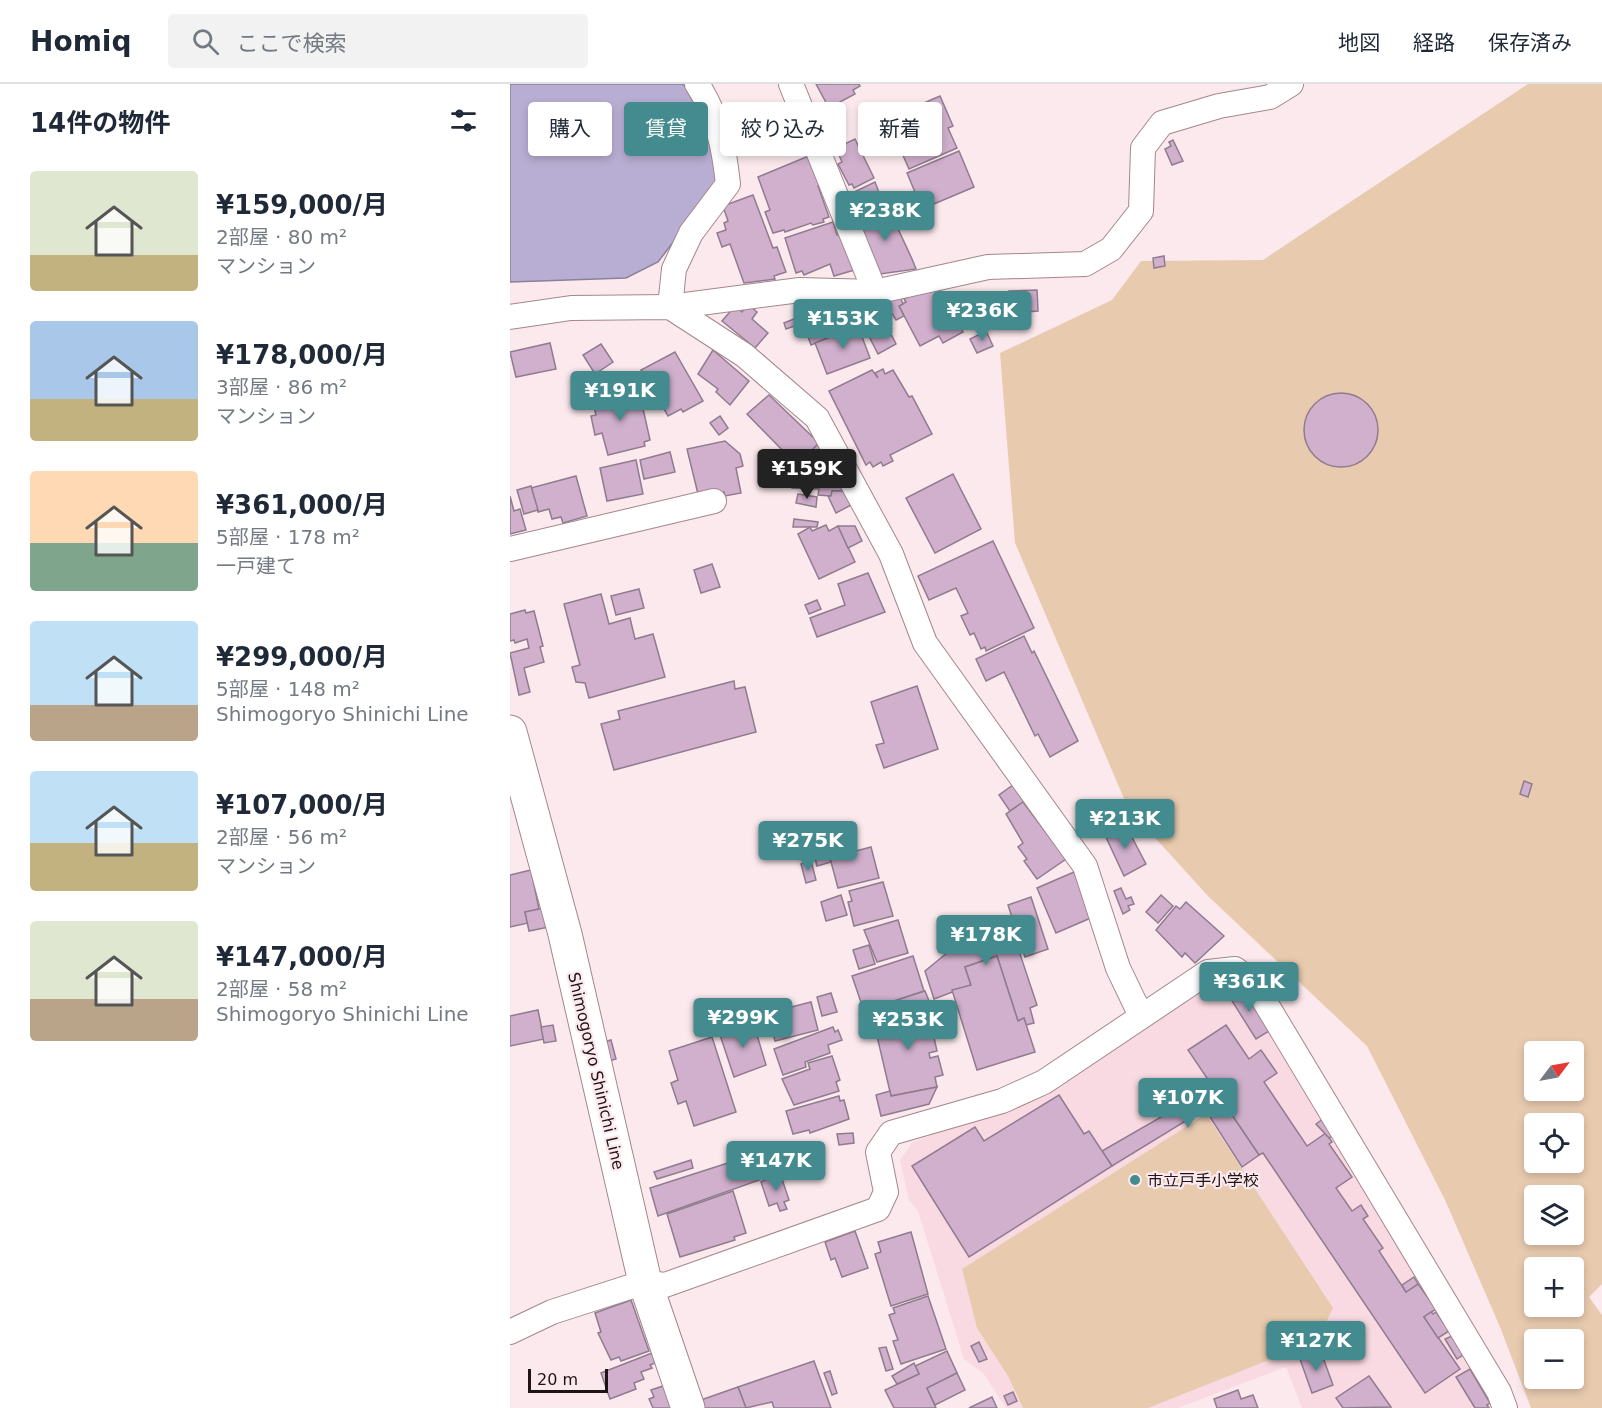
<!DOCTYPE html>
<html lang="ja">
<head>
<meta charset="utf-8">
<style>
	:root { --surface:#fff; --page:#f2f2f3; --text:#1f2937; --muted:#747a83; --line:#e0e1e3; --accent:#438b8f }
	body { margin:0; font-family:"DejaVu Sans","Noto Sans JP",sans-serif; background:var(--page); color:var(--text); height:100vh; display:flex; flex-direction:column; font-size:22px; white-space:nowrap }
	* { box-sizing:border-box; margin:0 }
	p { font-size:20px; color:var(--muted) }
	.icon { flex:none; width:33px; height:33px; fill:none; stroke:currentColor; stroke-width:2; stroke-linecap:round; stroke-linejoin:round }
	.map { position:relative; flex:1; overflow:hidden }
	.details { display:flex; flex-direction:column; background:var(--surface); width:510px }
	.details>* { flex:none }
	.banner { position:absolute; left:18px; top:18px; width:570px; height:54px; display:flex; gap:12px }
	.needle { width:39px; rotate:58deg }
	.fabs { position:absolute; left:1014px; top:957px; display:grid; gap:12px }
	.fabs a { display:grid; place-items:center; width:60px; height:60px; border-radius:6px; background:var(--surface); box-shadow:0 3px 9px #0003; font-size:30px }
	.scale { position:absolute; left:18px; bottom:15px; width:80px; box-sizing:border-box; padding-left:6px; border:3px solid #1e1316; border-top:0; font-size:16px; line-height:21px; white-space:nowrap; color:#1e1316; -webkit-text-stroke:4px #fce9ed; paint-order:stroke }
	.price { position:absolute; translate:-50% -51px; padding:0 14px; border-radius:6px; background:var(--accent); color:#fff; font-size:20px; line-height:39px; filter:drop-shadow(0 2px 3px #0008) }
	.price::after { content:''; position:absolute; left:50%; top:36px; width:18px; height:14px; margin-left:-9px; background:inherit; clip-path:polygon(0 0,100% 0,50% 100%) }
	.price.active { background:#222; color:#fff }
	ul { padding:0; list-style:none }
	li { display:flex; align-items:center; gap:18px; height:150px; padding:0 30px }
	li span { display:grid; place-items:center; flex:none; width:168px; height:120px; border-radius:6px; color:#555 }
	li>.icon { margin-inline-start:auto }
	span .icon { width:72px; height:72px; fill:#fffc; stroke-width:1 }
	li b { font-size:26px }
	h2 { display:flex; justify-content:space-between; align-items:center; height:72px; padding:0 30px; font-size:26px }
	.pill { padding:0 21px; border-radius:6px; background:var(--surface); box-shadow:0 3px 9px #0003; font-size:21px; line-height:54px }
	.pill.active { background:var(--accent); color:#fff }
	header { display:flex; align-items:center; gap:36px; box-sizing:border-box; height:84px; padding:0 30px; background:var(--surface); border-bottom:2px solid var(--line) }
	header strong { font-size:28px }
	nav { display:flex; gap:33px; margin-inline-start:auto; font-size:21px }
	.search { width:420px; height:54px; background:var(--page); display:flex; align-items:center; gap:15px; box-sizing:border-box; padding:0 21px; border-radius:6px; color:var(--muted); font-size:22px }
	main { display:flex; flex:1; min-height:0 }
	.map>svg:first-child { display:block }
</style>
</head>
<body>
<header>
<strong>Homiq</strong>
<div class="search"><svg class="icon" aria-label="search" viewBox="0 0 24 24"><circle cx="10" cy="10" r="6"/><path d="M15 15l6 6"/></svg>ここで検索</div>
<nav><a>地図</a><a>経路</a><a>保存済み</a></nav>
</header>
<main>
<section class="details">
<h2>14件の物件<svg class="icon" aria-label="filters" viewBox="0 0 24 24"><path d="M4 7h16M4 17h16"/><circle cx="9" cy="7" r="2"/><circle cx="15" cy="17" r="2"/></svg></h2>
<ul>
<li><span style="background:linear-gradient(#dfe7d0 70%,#c2b280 0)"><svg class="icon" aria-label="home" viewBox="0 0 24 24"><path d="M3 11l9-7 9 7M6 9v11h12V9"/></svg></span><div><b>¥159,000/月</b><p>2部屋 · 80 m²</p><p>マンション</p></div></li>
<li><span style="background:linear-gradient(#a9c7e8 65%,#c2b280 0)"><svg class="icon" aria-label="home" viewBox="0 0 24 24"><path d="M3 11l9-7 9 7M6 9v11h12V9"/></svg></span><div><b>¥178,000/月</b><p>3部屋 · 86 m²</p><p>マンション</p></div></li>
<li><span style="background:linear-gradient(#ffd9b3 60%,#7fa58c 0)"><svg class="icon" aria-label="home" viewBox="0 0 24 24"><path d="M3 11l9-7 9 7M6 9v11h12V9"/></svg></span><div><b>¥361,000/月</b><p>5部屋 · 178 m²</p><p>一戸建て</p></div></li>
<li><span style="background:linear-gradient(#bfe0f5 70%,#b9a48a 0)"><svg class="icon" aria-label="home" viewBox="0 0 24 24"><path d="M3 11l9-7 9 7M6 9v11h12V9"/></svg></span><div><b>¥299,000/月</b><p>5部屋 · 148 m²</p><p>Shimogoryo Shinichi Line</p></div></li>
<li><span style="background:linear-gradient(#bfe0f5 60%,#c2b280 0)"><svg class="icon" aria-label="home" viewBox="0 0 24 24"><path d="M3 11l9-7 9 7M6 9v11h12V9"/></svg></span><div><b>¥107,000/月</b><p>2部屋 · 56 m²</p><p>マンション</p></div></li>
<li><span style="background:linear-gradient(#dfe7d0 65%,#b9a48a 0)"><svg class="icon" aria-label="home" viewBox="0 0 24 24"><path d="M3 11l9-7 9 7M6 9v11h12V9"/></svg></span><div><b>¥147,000/月</b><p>2部屋 · 58 m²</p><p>Shimogoryo Shinichi Line</p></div></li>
</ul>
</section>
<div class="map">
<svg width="1092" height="1324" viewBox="0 0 1092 1324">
	<rect width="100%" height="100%" fill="#fce9ed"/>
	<path fill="#fadae2" d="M 722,891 L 741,903 L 987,1324 L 792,1324 L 776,1283 L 668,1324 L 496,1324 L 474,1290 L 454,1275 L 408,1127 L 399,1116 L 390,1076 L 403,1058 L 550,1000 L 708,895 Z"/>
	<g fill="#e8cbaf" fill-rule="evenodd">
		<path d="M 1018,0 L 1092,0 L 1092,1200 L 1079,1213 L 1092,1231 L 1092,1324 L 1021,1324 L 990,1243 L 935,1116 L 857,962 L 698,812 L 618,724 L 505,459 L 490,269 L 602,216 L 631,177 L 753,176 ZM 1024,968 L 1064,968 L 1064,1006 L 1024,1006 ZM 1024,1040 L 1064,1040 L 1064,1078 L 1024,1078 ZM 1024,1112 L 1064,1112 L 1064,1150 L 1024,1150 ZM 1024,1184 L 1064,1184 L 1064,1222 L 1024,1222 ZM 1024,1256 L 1064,1256 L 1064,1294 L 1024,1294 Z"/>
		<path d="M 696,1030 L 823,1224 L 807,1257 L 638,1324 L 513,1324 L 498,1292 L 467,1244 L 452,1185 Z"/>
	</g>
	<path fill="#b8aed3" stroke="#8a809a" stroke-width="1.5" d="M 0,0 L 172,0 L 177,4 L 205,60 L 209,98 L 148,178 L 116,194 L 0,198 Z"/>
	<g fill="#d0b0cd" stroke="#907c8e" stroke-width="1.5">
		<path d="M 306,0 L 349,0 L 350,2 L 343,6 L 345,10 L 319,24 Z"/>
		<path d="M 430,12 L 443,42 L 438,44 L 447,64 L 399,85 L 377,35 Z"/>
		<path d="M 366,29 L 376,50 L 358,57 L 349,37 Z"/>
		<path d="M 316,32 L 322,32 L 325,39 L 311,47 L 306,37 Z"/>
		<path d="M 345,55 L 364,94 L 344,104 L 342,100 L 339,101 L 328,80 L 332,78 L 326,64 Z"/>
		<path d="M 663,56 L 673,77 L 662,81 L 655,65 L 661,62 L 659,58 Z"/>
		<path d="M 449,67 L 464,103 L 412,125 L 397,89 Z"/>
		<path d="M 301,71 L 315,100 L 308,102 L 319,133 L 313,135 L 314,138 L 303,141 L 301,139 L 275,148 L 274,146 L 263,149 L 255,128 L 260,126 L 248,93 Z"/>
		<path d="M 365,98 L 373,119 L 343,131 L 336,112 Z"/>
		<path d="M 243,111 L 263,164 L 267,163 L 276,188 L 264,192 L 265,195 L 234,199 L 220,160 L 212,163 L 207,149 L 216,146 L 214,139 L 218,137 L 213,122 Z"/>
		<path d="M 377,121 L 402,175 L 406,185 L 370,190 L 345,135 Z"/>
		<path d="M 323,138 L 327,151 L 336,147 L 348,185 L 324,192 L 320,180 L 294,191 L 292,187 L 286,189 L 275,154 Z"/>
		<path d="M 654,172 L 655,182 L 644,184 L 643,174 Z"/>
		<path d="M 428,204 L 439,225 L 434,227 L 439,235 L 444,232 L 453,248 L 433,259 L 429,252 L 410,262 L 389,222 L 396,218 L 394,215 L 410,206 Z"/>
		<path d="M 527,206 L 528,227 L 501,229 L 499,207 Z"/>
		<path d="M 389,210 L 393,220 L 389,222 L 394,232 L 386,236 L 375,218 Z"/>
		<path d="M 292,213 L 325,215 L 328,223 L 331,221 L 340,245 L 301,261 L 292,236 L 299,233 Z"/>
		<path d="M 339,216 L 364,216 L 386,260 L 368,270 L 350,235 L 346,236 Z"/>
		<path d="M 238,220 L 247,228 L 242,235 L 258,249 L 245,264 L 212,237 L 225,222 L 232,228 Z"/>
		<path d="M 291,232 L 293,239 L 276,245 L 274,239 Z"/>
		<path d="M 348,242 L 360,274 L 317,290 L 305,259 Z"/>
		<path d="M 476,247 L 483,262 L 467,269 L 460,255 Z"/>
		<path d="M 40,259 L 46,285 L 6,293 L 0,268 Z"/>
		<path d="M 91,260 L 103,278 L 85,290 L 73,271 Z"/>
		<path d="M 203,266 L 239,297 L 220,321 L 206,308 L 208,305 L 188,290 Z"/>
		<path d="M 165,268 L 193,317 L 173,328 L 171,325 L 158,332 L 131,286 Z"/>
		<path d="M 373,285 L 375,290 L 383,286 L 399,313 L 402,312 L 422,350 L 380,371 L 383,377 L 373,382 L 371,378 L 363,383 L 360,378 L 356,381 L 319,307 L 362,286 L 368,294 L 365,289 Z"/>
		<path d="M 120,306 L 124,322 L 132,320 L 140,356 L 134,358 L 135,362 L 98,371 L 92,349 L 85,351 L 81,332 L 86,331 L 82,315 Z"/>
		<circle cx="831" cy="346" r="37"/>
		<path d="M 259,311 L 309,359 L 293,375 L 287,368 L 280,374 L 237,330 Z"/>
		<path d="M 210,332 L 218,344 L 209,351 L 200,339 Z"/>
		<path d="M 215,357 L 230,370 L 233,382 L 226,384 L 231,409 L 215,412 L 214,408 L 189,414 L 177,365 Z"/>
		<path d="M 309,359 L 314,364 L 301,376 L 297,371 Z"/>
		<path d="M 160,368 L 165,388 L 134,395 L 130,376 Z"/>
		<path d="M 126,376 L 133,410 L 97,417 L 90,384 Z"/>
		<path d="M 284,376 L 323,379 L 334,407 L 322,407 L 321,412 L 308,411 L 309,405 L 282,404 Z"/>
		<path d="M 443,390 L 471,445 L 425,469 L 396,414 Z"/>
		<path d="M 66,392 L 77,432 L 53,439 L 51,433 L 42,435 L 39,425 L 28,428 L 21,404 Z"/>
		<path d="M 21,402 L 28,426 L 14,430 L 7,406 Z"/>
		<path d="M 322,407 L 334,407 L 343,420 L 326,429 L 318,412 L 321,412 Z"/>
		<path d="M 288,410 L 307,413 L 306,423 L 286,419 Z"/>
		<path d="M 0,412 L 4,427 L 10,425 L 16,446 L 0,450 Z"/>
		<path d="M 284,435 L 308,438 L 307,443 L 283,443 Z"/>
		<path d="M 316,441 L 319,447 L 328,442 L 345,478 L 309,495 L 288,450 L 300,443 L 302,447 Z"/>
		<path d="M 328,442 L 345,442 L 352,457 L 338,464 Z"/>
		<path d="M 483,457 L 524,544 L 476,567 L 475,563 L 471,565 L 464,549 L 460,551 L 451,532 L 458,529 L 446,504 L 419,516 L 408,492 Z"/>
		<path d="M 202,480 L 210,503 L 191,509 L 184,486 Z"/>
		<path d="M 358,489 L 375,528 L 307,553 L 300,534 L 335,521 L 328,500 Z"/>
		<path d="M 129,505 L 134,524 L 106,531 L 101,512 Z"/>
		<path d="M 91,510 L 99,540 L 120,534 L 125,555 L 143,550 L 155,593 L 79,614 L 75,599 L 66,598 L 62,583 L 70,581 L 54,520 Z"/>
		<path d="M 307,516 L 311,525 L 299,530 L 295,521 Z"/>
		<path d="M 15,526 L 16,529 L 24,527 L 33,562 L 30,563 L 34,578 L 14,584 L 20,608 L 9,611 L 0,569 L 19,564 L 17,555 L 5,559 L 4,556 L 0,557 L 0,530 Z"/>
		<path d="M 514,552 L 522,569 L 524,567 L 568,657 L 540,673 L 528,650 L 525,652 L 494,588 L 476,597 L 466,575 Z"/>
		<path d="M 224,597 L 225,605 L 235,603 L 246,648 L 104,686 L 91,640 L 110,635 L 108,627 Z"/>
		<path d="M 407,602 L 428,665 L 374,684 L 366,661 L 374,659 L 361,618 Z"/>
		<path d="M 1014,697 L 1022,700 L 1018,713 L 1010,710 Z"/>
		<path d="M 503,701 L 515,717 L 500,727 L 489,711 Z"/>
		<path d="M 513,718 L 556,775 L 527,795 L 514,777 L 517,775 L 508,763 L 513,759 L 496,730 Z"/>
		<path d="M 615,740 L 636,780 L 614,792 L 595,751 Z"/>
		<path d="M 361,763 L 369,794 L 328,804 L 320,774 Z"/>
		<path d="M 319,771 L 321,778 L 307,782 L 305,774 Z"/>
		<path d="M 301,777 L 306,796 L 296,799 L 291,780 Z"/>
		<path d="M 21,786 L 29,825 L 15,828 L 18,839 L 0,843 L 0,791 Z"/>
		<path d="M 564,788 L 583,833 L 546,849 L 527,804 Z"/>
		<path d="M 373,798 L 383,832 L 344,842 L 338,818 L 342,817 L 339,807 Z"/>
		<path d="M 611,804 L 616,815 L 621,813 L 624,820 L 618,822 L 620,826 L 613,830 L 604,807 Z"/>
		<path d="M 331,811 L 337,831 L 316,837 L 311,818 Z"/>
		<path d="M 651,811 L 663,822 L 648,839 L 636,828 Z"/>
		<path d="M 521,813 L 538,865 L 515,873 L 498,821 Z"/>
		<path d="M 676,818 L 714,852 L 685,879 L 675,869 L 672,873 L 646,846 L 666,822 L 670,825 Z"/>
		<path d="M 34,824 L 39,843 L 19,847 L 15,828 Z"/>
		<path d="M 498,834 L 527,921 L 520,924 L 524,939 L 516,941 L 514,934 L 508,937 L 487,872 L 455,883 L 461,901 L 424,915 L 415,887 L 470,842 Z"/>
		<path d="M 388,836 L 398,869 L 367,878 L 354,846 Z"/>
		<path d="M 359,861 L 365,880 L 349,885 L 343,866 Z"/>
		<path d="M 403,872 L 414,907 L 354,927 L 342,892 Z"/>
		<path d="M 487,872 L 508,937 L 514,934 L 525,968 L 467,986 L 442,906 L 461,901 L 455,883 Z"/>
		<path d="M 733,903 L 759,947 L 746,955 L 719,912 Z"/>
		<path d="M 415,907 L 421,922 L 381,931 L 378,919 Z"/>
		<path d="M 321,909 L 327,928 L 312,932 L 307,913 Z"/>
		<path d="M 301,918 L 308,946 L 265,957 L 258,929 Z"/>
		<path d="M 417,922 L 422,942 L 413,943 L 414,951 L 423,949 L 427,967 L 419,969 L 420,974 L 428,972 L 433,991 L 425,993 L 427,1003 L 381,1012 L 363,935 Z"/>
		<path d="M 28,926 L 34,955 L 0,962 L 0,932 Z"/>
		<path d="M 239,938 L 240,942 L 244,941 L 256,981 L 224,993 L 209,948 Z"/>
		<path d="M 43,941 L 46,957 L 34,959 L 31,943 Z"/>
		<path d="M 716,941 L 739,975 L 751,966 L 767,989 L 754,998 L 797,1062 L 816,1049 L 822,1058 L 819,1060 L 842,1093 L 826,1104 L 842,1127 L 851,1121 L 858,1132 L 853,1135 L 873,1164 L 869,1167 L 896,1208 L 908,1200 L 926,1225 L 914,1233 L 950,1285 L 915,1309 L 753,1069 L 749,1071 L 678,966 Z"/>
		<path d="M 323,943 L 325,948 L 328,946 L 332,956 L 318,961 L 320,969 L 295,978 L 296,983 L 273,991 L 264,965 Z"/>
		<path d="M 202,953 L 226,1028 L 184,1042 L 176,1017 L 168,1020 L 161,999 L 168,996 L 159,967 Z"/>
		<path d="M 101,956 L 106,975 L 99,977 L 93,958 Z"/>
		<path d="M 322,972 L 330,996 L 326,998 L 329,1007 L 284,1021 L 272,995 L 300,985 L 298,979 Z"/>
		<path d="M 427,1003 L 419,1020 L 371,1032 L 366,1011 L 380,1007 L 381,1012 Z"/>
		<path d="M 703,1003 L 749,1071 L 732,1083 L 695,1025 L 602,1082 L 592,1067 Z"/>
		<path d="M 549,1011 L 574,1050 L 579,1047 L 602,1082 L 459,1173 L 402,1082 L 465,1043 L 474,1057 Z"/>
		<path d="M 329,1012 L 330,1017 L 334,1016 L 339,1035 L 300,1049 L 299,1046 L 283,1050 L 276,1027 Z"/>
		<path d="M 813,1035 L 823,1051 L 819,1054 L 806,1040 Z"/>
		<path d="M 343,1049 L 344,1059 L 329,1061 L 327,1050 Z"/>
		<path d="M 265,1069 L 270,1088 L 263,1091 L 148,1132 L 140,1104 L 221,1078 L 222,1082 Z"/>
		<path d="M 181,1076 L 183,1084 L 147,1095 L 144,1088 Z"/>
		<path d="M 270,1089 L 279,1116 L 274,1118 L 277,1125 L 270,1127 L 267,1119 L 259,1122 L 251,1098 Z"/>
		<path d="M 223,1107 L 236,1149 L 224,1153 L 225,1156 L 170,1173 L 157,1130 Z"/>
		<path d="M 345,1147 L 358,1184 L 332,1193 L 325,1174 L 321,1176 L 315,1158 Z"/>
		<path d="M 401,1148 L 418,1210 L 381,1222 L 365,1170 L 371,1168 L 368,1158 Z"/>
		<path d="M 904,1193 L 908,1200 L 896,1208 L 892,1201 Z"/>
		<path d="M 418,1212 L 436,1265 L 391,1280 L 383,1257 L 388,1256 L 379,1231 L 385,1229 L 383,1224 Z"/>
		<path d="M 121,1216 L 139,1267 L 111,1277 L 109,1273 L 101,1276 L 88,1249 L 91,1248 L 85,1229 Z"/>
		<path d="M 921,1228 L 923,1230 L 926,1228 L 939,1247 L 928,1254 L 914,1233 Z"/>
		<path d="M 942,1252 L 953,1271 L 947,1275 L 935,1255 Z"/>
		<path d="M 469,1258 L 477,1275 L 469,1278 L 461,1262 Z"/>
		<path d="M 376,1263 L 383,1285 L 376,1287 L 369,1264 Z"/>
		<path d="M 437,1267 L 447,1289 L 417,1304 L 426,1324 L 384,1324 L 375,1306 L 409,1290 L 405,1282 Z"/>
		<path d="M 811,1268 L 823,1301 L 802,1309 L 790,1275 Z"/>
		<path d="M 142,1269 L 145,1279 L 140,1281 L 142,1284 L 131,1288 L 134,1295 L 124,1299 L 126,1305 L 100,1315 L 91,1289 Z"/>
		<path d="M 304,1277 L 321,1324 L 264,1324 L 262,1318 L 236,1324 L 228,1303 Z"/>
		<path d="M 404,1279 L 409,1290 L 387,1300 L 382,1292 Z"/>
		<path d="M 960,1285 L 980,1319 L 977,1321 L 979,1324 L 965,1324 L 946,1293 Z"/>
		<path d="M 320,1287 L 327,1309 L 322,1311 L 314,1289 Z"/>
		<path d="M 447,1289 L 455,1306 L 425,1321 L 417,1304 Z"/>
		<path d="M 859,1292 L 881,1323 L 833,1324 L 826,1314 Z"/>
		<path d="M 153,1302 L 156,1309 L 164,1324 L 143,1324 L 139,1315 L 144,1313 L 141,1306 Z"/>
		<path d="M 228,1303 L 236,1324 L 194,1324 L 191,1316 Z"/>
		<path d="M 728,1306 L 731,1315 L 743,1311 L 748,1324 L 707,1324 L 704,1315 Z"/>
		<path d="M 503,1308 L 507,1317 L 498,1321 L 494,1312 Z"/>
		<path d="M 482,1313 L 487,1324 L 459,1324 Z"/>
	</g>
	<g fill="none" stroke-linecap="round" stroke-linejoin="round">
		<g stroke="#a3878d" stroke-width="26">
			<g id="street">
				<path d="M 187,0 C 208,32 214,63 218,100 L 181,149 L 164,185 L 160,223 L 290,206 L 365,208 L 478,183 L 575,180 L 601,165 L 631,127 L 633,64 L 652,39 L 709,22 L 760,13 L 781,0"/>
				<path d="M 281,0 L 365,208"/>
				<path d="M 0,233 L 61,224 L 160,223 L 234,271 L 307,334 L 381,470 L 415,559 L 575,782 L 608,884 L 631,932"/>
				<path d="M 0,465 L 204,417"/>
				<path d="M 0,1248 L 42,1228 L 135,1198 L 155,1201 L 368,1125 L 376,1108 L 368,1068 L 381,1049 L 492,1017 L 534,998 L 698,888 L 725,885 L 743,898 L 989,1308 L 995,1324"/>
			</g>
		</g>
		<g stroke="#a3878d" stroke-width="35">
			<path id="secondary" d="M 0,648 L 55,850 L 135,1198 L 178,1324"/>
		</g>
		<use href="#street" stroke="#fff" stroke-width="24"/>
		<use href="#secondary" stroke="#fff" stroke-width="33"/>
	</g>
	<circle fill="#438b8f" stroke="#fce9ed" stroke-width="2" cx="625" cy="1096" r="6"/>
	<g text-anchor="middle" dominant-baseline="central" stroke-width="4.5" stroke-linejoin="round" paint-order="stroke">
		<g font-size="16" fill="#1e1316" stroke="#fce9ed">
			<text transform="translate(86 987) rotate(77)">Shimogoryo Shinichi Line</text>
		</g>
		<g font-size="16" fill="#1e1316" stroke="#fce9ed" text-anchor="start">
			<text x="637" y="1096">市立戸手小学校</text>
		</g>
	</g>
</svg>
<div class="fabs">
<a><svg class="needle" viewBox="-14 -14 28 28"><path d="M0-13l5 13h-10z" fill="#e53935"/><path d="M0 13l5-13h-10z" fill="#747a83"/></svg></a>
<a><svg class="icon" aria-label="locate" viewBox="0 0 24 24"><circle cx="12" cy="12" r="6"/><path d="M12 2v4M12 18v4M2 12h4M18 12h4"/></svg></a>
<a><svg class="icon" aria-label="layers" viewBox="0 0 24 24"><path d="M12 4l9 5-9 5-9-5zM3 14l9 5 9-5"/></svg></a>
<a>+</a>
<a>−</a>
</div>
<div class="scale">20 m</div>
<b class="price" style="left:375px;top:158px">¥238K</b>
<b class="price" style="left:472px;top:258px">¥236K</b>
<b class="price" style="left:333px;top:266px">¥153K</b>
<b class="price" style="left:110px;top:338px">¥191K</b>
<b class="price active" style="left:297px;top:416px">¥159K</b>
<b class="price" style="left:615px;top:766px">¥213K</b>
<b class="price" style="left:298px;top:788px">¥275K</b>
<b class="price" style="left:476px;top:882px">¥178K</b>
<b class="price" style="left:739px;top:929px">¥361K</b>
<b class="price" style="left:233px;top:965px">¥299K</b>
<b class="price" style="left:398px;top:967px">¥253K</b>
<b class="price" style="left:678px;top:1045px">¥107K</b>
<b class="price" style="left:266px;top:1108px">¥147K</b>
<b class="price" style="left:806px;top:1288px">¥127K</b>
<div class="banner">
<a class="pill">購入</a>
<a class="pill active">賃貸</a>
<a class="pill">絞り込み</a>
<a class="pill">新着</a>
</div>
</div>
</main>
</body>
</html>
